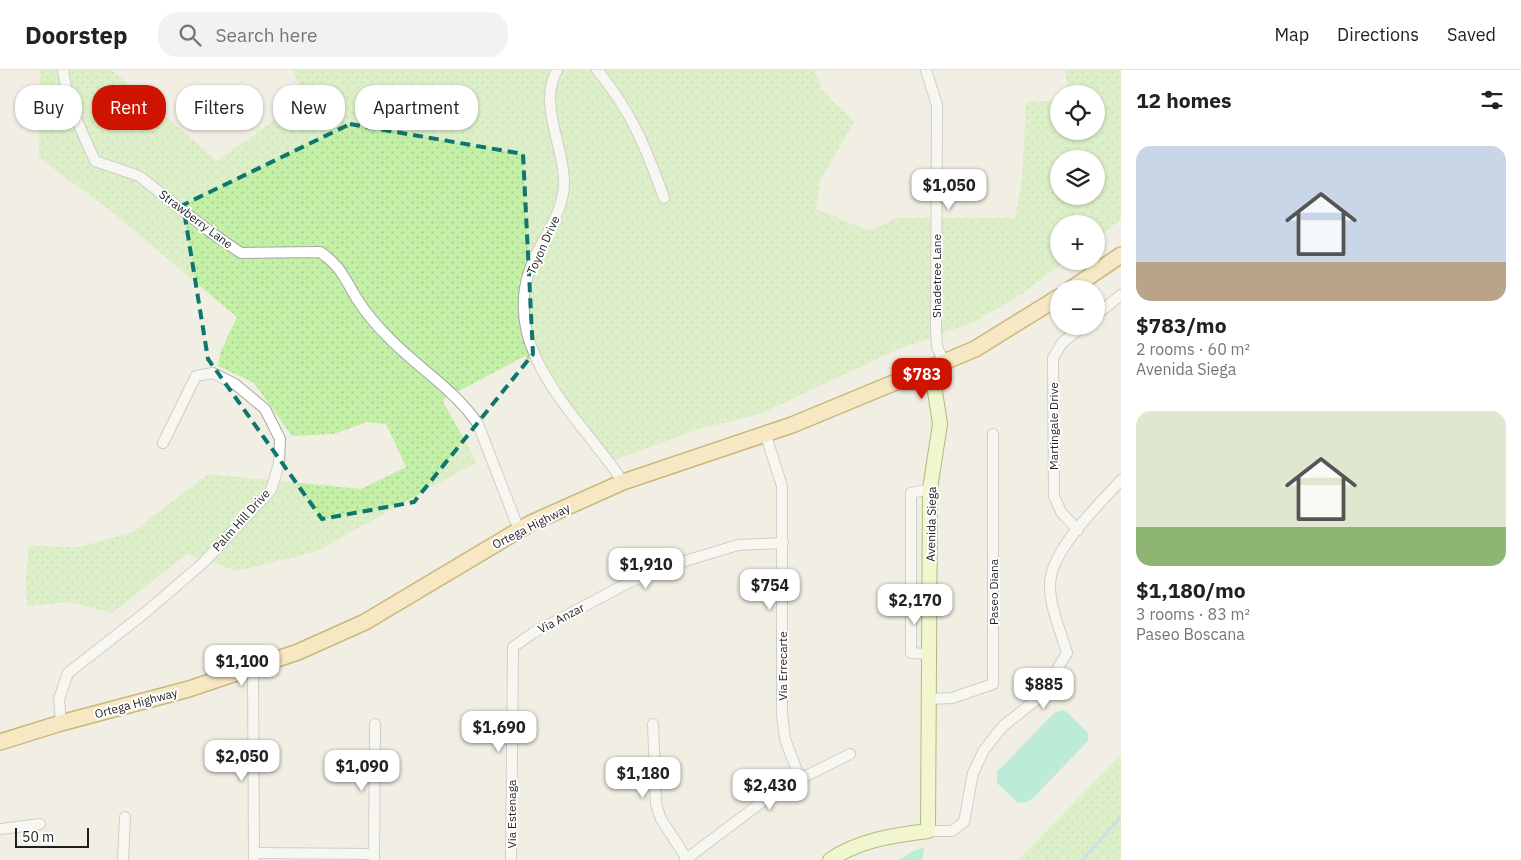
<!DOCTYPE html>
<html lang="en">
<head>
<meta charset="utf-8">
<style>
	:root { --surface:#fff; --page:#f2f2f2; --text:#222; --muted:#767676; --line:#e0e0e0; --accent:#ce1300 }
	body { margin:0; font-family:"IBM Plex Sans",sans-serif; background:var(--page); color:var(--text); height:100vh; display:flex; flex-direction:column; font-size:19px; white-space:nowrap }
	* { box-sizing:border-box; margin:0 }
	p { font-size:16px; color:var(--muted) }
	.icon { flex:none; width:28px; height:28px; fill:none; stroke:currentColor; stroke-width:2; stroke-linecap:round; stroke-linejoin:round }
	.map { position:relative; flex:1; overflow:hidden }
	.sheet { display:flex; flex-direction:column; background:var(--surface); width:400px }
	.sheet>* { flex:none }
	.top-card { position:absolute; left:15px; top:15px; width:475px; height:45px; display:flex; gap:10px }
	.controls { position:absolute; left:1050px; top:15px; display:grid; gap:10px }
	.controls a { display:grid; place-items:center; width:55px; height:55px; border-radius:50%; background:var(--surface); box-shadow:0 1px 4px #0004; font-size:25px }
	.scale { position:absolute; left:15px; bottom:12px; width:74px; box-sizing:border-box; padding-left:5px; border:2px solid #1f1f1f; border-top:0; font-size:14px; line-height:18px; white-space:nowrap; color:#1f1f1f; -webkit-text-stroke:4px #fff; paint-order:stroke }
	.price { position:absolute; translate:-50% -42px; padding:0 11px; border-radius:10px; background:#fff; color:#222; font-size:16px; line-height:32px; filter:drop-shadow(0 1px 2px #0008) }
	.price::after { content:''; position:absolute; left:50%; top:30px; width:15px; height:11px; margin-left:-8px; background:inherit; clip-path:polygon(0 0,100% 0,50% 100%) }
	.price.on { background:var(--accent); color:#fff }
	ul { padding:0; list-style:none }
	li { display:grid; align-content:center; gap:10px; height:265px; padding:0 15px }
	li span { display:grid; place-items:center; height:155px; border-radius:15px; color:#555 }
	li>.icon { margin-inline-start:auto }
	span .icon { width:90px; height:90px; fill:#fffc; stroke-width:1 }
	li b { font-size:21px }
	h2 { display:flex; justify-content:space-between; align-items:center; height:60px; padding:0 15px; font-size:21px }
	.tag { padding:0 18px; border-radius:20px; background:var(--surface); box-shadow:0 1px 4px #0004; font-size:18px; line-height:45px }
	.tag.on { background:var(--accent); color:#fff }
	header { display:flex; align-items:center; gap:30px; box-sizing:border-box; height:70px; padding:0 25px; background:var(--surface); border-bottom:1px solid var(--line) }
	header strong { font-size:24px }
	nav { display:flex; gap:28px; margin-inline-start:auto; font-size:18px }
	.search { width:350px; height:45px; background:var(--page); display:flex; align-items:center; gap:12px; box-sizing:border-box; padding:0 18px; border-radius:20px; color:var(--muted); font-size:19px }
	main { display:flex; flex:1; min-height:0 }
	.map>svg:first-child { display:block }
</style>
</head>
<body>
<header>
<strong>Doorstep</strong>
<div class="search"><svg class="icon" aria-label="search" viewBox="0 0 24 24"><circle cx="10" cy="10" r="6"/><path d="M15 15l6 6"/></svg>Search here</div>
<nav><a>Map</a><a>Directions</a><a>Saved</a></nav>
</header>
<main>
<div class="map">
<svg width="1121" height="790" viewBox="0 0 1121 790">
	<defs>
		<pattern id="grass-dots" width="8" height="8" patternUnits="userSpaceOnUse" patternTransform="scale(1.25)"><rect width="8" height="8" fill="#c3efa6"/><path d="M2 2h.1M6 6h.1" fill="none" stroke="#a7cc8e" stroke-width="1.8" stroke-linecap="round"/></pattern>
	</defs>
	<rect width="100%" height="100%" fill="#f1eee4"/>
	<g fill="url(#grass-dots)" fill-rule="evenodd">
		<path d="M 40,0 L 112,0 L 217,91 L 304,29 L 293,0 L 814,0 L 822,20 L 854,52 L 820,111 L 816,139 L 869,161 L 897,148 L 1015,148 L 1022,110 L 1026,32 L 1059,30 L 1059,61 L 1096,61 L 1096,24 L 1067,24 L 1066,0 L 1121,0 L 1121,150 L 1096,168 L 1096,154 L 1059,154 L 1059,191 L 1065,191 L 1022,224 L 974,252 L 896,280 L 760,344 L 699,359 L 612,391 L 525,286 L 442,330 L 477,392 L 315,482 L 237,501 L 187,484 L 112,543 L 70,532 L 27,536 L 26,507 L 29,476 L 80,477 L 133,462 L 208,404 L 361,419 L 406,397 L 386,354 L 367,352 L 334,364 L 292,366 L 254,313 L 218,296 L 220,283 L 237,247 L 107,138 L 39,88 ZM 1059,89 L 1096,89 L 1096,126 L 1059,126 Z"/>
		<path d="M 1121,685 L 1121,790 L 1018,790 Z"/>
	</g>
	<g fill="#7ce6c7">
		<path d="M 1062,640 L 1067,642 L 1088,663 L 1088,671 L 1033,728 L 1027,732 L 1018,733 L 997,713 L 997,702 L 1053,644 Z"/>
		<path d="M 924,778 L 922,790 L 897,790 C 907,787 912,779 924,778 Z"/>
	</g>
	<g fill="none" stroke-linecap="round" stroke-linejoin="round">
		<path stroke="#a1cde2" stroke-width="3" d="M 1082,790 L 1121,747"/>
		<g stroke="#a6a6a6" stroke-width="12">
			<g id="street">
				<path d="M 63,0 C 67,32 82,62 95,91 L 139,106 L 209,161 L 241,183 L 320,182 C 342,197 344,208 357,229 C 366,243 378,257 389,268 C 418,298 454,319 478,354 L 519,460"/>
				<path d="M 557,0 C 538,34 564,76 564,112 C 564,145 540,170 530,199 C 500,283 582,349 623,412"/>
				<path d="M 597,0 C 632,42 646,78 664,128"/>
				<path d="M 926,0 L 937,35 L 936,259 L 937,277 L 944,292"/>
				<path d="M 1096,245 L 1121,225"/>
				<path d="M 765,363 L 782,416 L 782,644 L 785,669 L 800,709"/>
				<path d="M 1078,460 L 1061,442 L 1054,426 L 1053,288 L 1062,273 L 1083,256"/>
				<path d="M 929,584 L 911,583 L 911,423 L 930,419"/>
				<path d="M 253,598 L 254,790"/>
				<path d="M 929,629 L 952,628 L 993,614 L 993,364"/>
				<path d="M 61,653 L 59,629 L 68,603 L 146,542 L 203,493 L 271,420 L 279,394 L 280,369 L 265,339 L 235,314 L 213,303 L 196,306 L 163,373"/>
				<path d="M 653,654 L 656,734 L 661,749 L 687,789"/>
				<path d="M 0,759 L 40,754"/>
				<path d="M 928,761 L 952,761 L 964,752 L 973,703 L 984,680 L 1003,656 L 1040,627 L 1067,583 C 1061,562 1050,538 1050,516 C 1049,481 1099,435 1121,410"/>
				<path d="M 254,783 L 374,784"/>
				<path d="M 123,790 L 125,747"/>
				<path d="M 374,790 L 375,654"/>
				<path d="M 511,790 L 513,577 L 533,563 L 628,513 L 685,491 L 738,475 L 783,473"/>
				<path d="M 685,790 L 766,729 L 800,709 L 850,684"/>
			</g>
		</g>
		<g stroke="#637c00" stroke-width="16">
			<path id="secondary" d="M 830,790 C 859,770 895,765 928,761 L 930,419 L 940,354 L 934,315 L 926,299"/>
		</g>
		<g stroke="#9a7500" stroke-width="18">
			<g id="primary">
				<path d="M 1071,219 L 1121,185"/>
				<path d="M 0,672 L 61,653 L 189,619 L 298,582 L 365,552 L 531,453 L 623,412 L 792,355 L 944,292 L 975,279 L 1059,227"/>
			</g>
		</g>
		<use href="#street" stroke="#fff" stroke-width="10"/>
		<use href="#secondary" stroke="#f4ffb4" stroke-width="14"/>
		<use href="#primary" stroke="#ffdd9b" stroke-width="15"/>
	</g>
	<path d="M0 0H1121V790H0ZM 350,54 L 523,84 L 533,284 L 414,432 L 322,449 L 208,289 L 183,135 Z" fill="#f1eee4" fill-opacity=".55" fill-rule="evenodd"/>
	<path fill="none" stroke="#0f766e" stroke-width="4" stroke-dasharray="10 6" stroke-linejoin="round" d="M 350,54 L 523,84 L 533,284 L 414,432 L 322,449 L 208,289 L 183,135 Z"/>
	<g text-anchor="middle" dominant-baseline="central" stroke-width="4" stroke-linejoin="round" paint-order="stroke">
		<g font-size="12" fill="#1f1f1f" stroke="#fff">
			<text transform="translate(196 149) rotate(37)">Strawberry Lane</text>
			<text transform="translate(543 175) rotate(-66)">Toyon Drive</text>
			<text transform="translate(936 206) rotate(-90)">Shadetree Lane</text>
			<text transform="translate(1053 356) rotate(-90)">Martingale Drive</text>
			<text transform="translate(241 450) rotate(-48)">Palm Hill Drive</text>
			<text transform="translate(931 454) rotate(-89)">Avenida Siega</text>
			<text transform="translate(531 456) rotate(-27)">Ortega Highway</text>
			<text transform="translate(993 522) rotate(-90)">Paseo Diana</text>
			<text transform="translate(561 548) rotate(-28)">Via Anzar</text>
			<text transform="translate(782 596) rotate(-90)">Via Errecarte</text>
			<text transform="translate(136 633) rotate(-15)">Ortega Highway</text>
			<text transform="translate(511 744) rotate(-90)">Via Estenaga</text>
		</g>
	</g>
</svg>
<div class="controls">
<a><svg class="icon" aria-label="locate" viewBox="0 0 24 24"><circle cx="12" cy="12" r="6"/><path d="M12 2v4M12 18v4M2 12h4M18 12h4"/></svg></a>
<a><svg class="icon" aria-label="layers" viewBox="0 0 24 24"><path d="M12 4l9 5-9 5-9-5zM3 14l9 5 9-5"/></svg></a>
<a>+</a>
<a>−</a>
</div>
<div class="scale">50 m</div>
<b class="price" style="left:949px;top:141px">$1,050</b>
<b class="price on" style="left:922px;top:330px">$783</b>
<b class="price" style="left:646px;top:520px">$1,910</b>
<b class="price" style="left:770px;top:541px">$754</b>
<b class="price" style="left:915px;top:556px">$2,170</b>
<b class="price" style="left:242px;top:617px">$1,100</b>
<b class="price" style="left:1044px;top:640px">$885</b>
<b class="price" style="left:499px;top:683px">$1,690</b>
<b class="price" style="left:242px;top:712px">$2,050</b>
<b class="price" style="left:362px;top:722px">$1,090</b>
<b class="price" style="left:643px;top:729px">$1,180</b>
<b class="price" style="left:770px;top:741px">$2,430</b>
<div class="top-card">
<a class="tag">Buy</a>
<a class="tag on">Rent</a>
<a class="tag">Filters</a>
<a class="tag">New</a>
<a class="tag">Apartment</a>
</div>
</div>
<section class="sheet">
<h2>12 homes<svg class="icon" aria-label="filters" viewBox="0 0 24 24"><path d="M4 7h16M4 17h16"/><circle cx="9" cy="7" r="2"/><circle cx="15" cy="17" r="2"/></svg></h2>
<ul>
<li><span style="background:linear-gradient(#c9d6e8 75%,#b9a48a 0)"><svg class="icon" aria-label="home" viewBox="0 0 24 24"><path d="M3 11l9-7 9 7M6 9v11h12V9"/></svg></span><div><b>$783/mo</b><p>2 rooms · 60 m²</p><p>Avenida Siega</p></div></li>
<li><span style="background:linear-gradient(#dfe7d0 75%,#8fb573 0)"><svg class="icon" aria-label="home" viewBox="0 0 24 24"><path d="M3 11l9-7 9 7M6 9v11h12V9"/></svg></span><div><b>$1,180/mo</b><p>3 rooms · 83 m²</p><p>Paseo Boscana</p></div></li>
</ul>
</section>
</main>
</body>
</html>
